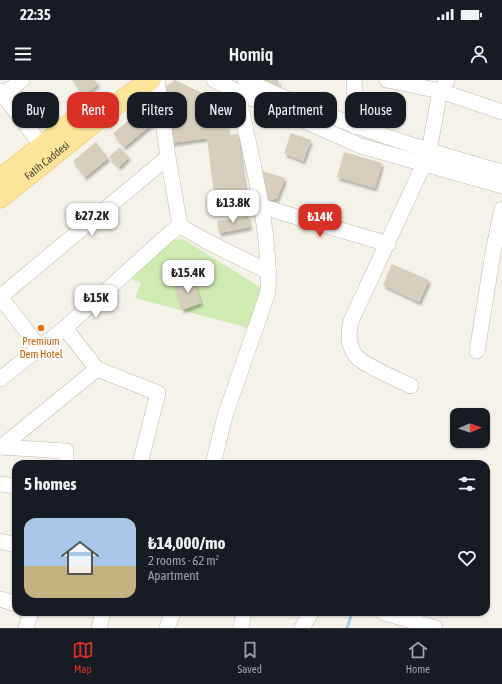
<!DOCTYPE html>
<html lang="en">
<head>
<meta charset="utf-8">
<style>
	:root { --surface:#171b24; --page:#20242c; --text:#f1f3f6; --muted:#9ea1a6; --line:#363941; --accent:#d93025 }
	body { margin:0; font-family:"Asap Condensed",sans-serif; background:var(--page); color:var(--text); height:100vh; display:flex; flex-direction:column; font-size:15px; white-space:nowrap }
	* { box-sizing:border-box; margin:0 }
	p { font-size:13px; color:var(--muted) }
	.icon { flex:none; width:22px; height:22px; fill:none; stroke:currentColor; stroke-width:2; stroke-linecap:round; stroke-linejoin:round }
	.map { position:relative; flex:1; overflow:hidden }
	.details { position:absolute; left:12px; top:380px; width:478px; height:156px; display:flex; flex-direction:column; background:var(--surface); border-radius:12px; box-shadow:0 1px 3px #0004 }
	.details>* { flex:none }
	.banner { position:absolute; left:12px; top:12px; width:478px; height:36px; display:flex; gap:8px }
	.needle { width:26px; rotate:88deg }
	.controls { position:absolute; left:450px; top:328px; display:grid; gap:8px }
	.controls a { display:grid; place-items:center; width:40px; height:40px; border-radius:8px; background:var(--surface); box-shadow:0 1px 3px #0004; font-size:20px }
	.price { position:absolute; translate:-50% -34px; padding:0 9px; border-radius:8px; background:#fff; color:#222; font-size:13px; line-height:26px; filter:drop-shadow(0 1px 2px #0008) }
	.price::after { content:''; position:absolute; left:50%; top:24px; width:12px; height:9px; margin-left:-6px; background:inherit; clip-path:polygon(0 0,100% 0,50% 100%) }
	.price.selected { background:var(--accent); color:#fff }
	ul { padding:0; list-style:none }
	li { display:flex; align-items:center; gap:12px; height:100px; padding:0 12px }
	li span { display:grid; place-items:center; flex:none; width:112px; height:80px; border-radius:12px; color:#555 }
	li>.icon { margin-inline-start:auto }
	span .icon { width:48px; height:48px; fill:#fffc; stroke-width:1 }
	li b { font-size:17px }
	h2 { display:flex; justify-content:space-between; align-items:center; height:48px; padding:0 12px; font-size:17px }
	.chip { padding:0 14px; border-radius:12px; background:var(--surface); box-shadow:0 1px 3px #0004; font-size:14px; line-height:36px }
	.chip.selected { background:var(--accent); color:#fff }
	.status { display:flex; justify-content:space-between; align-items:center; height:28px; padding:0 20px; background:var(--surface); direction:ltr }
	.status svg { height:11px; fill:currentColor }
	header { display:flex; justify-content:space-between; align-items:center; height:52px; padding:0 12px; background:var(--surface); font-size:18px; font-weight:600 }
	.tab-bar { display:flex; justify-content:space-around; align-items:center; height:56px; border-top:1px solid var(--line); background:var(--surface); font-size:11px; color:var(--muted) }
	.tab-bar a { display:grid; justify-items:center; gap:2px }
	.tab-bar .selected { color:var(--accent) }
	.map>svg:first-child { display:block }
</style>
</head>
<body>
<div class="status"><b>22:35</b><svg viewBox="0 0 49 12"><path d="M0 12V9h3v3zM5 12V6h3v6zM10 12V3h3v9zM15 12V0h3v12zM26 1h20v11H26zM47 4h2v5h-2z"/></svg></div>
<header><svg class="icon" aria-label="menu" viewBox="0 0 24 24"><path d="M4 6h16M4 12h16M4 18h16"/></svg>Homiq<svg class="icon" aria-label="person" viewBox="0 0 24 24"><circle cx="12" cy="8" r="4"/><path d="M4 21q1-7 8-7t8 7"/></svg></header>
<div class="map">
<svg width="502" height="548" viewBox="0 0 502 548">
	<defs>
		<filter id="shadow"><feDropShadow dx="2" dy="3.5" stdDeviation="1" flood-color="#0004"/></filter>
	</defs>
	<rect width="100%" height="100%" fill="#f5f2e9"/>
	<path fill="#cfebb1" d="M 183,159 L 260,207 L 262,210 L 249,248 L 135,218 L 141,203 L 129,198 L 174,160 Z"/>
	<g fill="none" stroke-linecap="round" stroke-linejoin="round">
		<path stroke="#a4d1f4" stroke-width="3" d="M 347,548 L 352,533"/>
	</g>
	<g fill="#d8cebe" filter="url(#shadow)">
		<path d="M 72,0 L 95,0 L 98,4 L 84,15 Z"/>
		<path d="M 175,0 L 223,23 L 228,55 L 238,54 L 247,126 L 216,130 L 207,58 L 171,63 L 162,9 Z"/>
		<path d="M 258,0 L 278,0 L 280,8 Z"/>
		<path d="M 149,24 L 158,39 L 124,67 L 113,53 Z"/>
		<path d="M 291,53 L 311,60 L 303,81 L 284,73 Z"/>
		<path d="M 96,62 L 108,78 L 85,97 L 73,81 Z"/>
		<path d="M 120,67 L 129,77 L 119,87 L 109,77 Z"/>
		<path d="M 344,72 L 382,83 L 375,108 L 337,97 Z"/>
		<path d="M 256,89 L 285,98 L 277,119 L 274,118 L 273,120 L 264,116 Z"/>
		<path d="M 248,136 L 250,147 L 219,153 L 217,141 Z"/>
		<path d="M 392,184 L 429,200 L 419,222 L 383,205 Z"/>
		<path d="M 193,199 L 201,223 L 182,230 L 174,206 Z"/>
	</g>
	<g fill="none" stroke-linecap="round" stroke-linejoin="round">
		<g stroke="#c1baab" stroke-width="16">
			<g id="minor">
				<path d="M 214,0 L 238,12 L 361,66 L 502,106"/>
				<path d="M 245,0 C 327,39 414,67 502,92"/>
				<path d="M 354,0 L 356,47"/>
				<path d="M 387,0 L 440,11 L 502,32"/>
				<path d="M 0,11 L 42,66"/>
				<path d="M 0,17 L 22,0"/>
				<path d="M 429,71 L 440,11 L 447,0"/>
				<path d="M 260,126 L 388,164"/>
				<path d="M 180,146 L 212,164 L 269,192"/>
				<path d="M 0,217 L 168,77"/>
				<path d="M 0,217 L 40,268"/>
				<path d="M 65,248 L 97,289 L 158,313 L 140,384"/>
				<path d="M 477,271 L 494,167 L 502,129"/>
				<path d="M 0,299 L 65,248 L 170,153 L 180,146 L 168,77 L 157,0"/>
				<path d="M 411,306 C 399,300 363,285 356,276 C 348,266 348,253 351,241 L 424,84"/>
				<path d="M 0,367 L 66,371 L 66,384"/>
				<path d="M 1,367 L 97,289"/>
				<path d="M 213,384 L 225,336 L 268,212 C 271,147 250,76 238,12"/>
				<path d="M 0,404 L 16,406"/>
				<path d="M 0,461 L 16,465"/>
				<path d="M 0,519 L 16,524"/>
				<path d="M 382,532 L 435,548"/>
				<path d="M 26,548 L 31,532"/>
				<path d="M 99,548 L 103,532"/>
				<path d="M 167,548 L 173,532"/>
				<path d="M 241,548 L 244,532"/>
				<path d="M 302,548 L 311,532"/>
			</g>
		</g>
		<g stroke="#eac563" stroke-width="21">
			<g id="major">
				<path d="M 0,99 L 76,39"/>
				<path id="s1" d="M 0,118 L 122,20 L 151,0"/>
			</g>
		</g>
		<use href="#minor" stroke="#fff" stroke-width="15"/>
		<use href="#major" stroke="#ffe599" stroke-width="20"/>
	</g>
	<circle fill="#e8710a" stroke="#fff" stroke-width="1.5" cx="41" cy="248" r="4"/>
	<g text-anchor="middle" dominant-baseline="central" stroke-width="4" stroke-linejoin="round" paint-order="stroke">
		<g font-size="11" fill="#4a4337" stroke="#fff">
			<text stroke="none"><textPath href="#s1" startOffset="60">Fatih Caddesi</textPath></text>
		</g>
		<g font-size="11" fill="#c56008" stroke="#fff">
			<text x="41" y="261">Premium<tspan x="41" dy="13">Dem Hotel</tspan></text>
		</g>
	</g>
</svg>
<div class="controls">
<a><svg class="needle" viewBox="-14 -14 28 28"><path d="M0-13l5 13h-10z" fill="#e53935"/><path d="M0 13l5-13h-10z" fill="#9ea1a6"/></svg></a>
</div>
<b class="price" style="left:233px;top:144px">₺13.8K</b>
<b class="price" style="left:92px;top:157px">₺27.2K</b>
<b class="price selected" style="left:320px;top:158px">₺14K</b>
<b class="price" style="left:188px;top:214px">₺15.4K</b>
<b class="price" style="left:96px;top:239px">₺15K</b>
<div class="banner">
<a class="chip">Buy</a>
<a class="chip selected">Rent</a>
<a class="chip">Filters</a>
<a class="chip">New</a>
<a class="chip">Apartment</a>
<a class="chip">House</a>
</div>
<section class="details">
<h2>5 homes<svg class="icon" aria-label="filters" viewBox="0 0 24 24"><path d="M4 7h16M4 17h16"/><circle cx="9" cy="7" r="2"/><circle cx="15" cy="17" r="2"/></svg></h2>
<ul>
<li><span style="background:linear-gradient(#a9c7e8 60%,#c2b280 0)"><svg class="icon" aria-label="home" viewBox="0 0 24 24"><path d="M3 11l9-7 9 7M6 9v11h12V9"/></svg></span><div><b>₺14,000/mo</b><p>2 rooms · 62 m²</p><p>Apartment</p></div><svg class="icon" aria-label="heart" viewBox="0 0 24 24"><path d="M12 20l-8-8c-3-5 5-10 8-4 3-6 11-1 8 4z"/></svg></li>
</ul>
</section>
</div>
<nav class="tab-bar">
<a class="selected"><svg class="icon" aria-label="map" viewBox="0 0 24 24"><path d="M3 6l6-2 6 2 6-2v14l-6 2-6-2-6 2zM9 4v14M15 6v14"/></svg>Map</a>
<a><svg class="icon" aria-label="saved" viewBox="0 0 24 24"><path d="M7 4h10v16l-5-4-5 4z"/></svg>Saved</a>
<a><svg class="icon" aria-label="home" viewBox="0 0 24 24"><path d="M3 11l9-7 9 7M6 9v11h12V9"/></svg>Home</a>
</nav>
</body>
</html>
